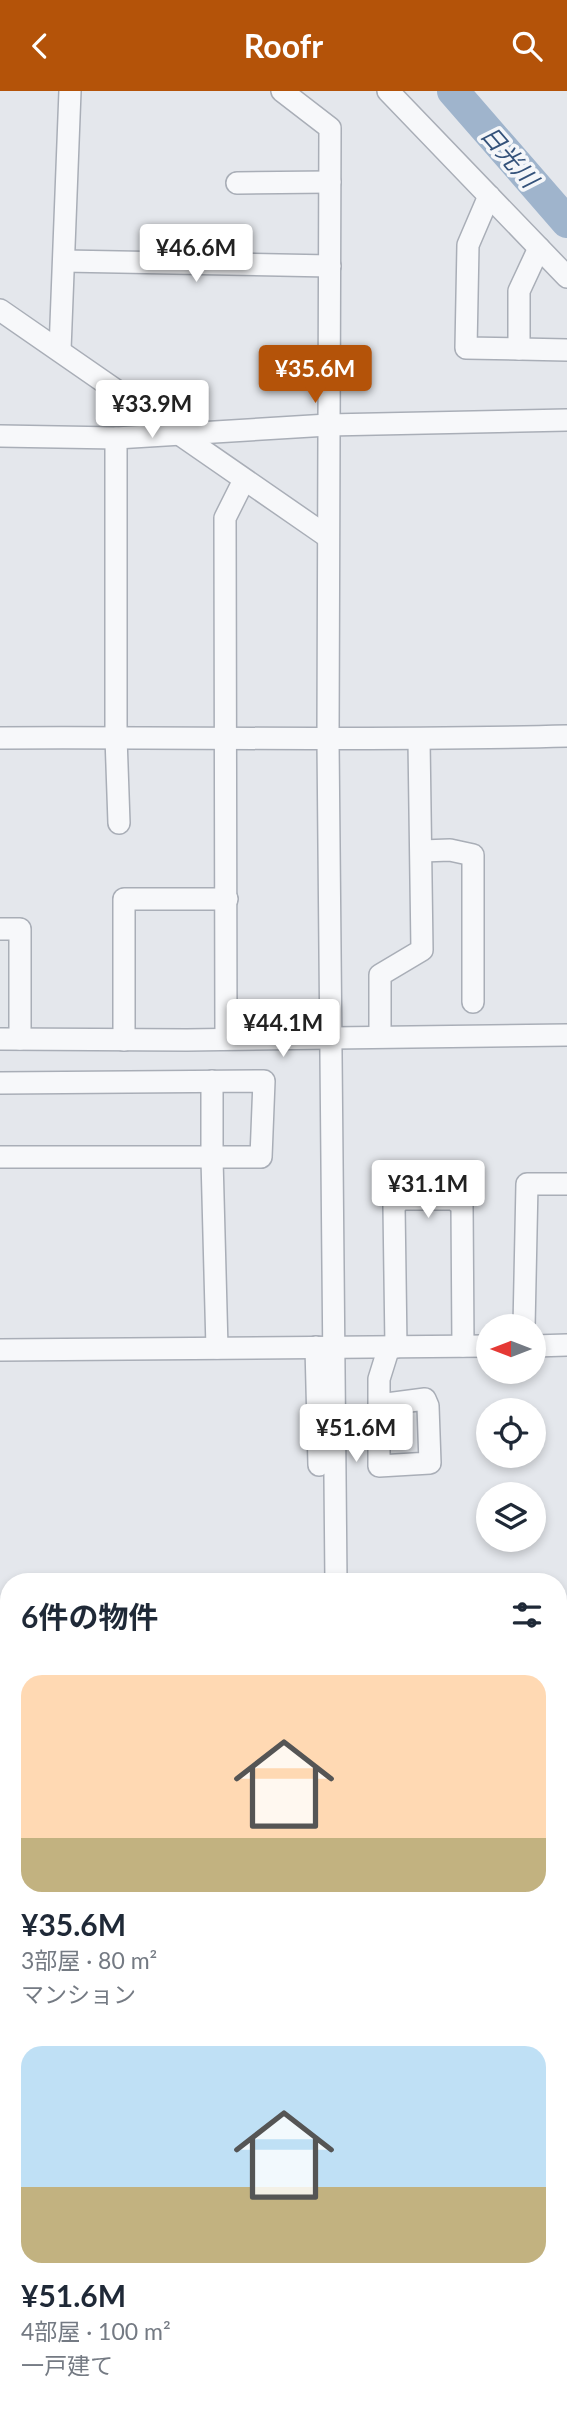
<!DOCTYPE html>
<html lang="ja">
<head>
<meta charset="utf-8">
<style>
	:root { --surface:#fff; --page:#f6f6f7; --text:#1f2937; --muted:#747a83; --accent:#b45309 }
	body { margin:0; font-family:Lato,"Noto Sans JP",sans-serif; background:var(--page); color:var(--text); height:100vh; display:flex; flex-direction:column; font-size:26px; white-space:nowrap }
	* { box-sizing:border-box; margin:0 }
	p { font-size:23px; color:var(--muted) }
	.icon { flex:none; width:38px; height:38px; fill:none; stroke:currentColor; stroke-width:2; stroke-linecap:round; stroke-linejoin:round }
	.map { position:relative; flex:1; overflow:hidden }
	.details { position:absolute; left:0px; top:1482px; width:567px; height:842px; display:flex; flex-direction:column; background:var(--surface); border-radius:28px 28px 0 0; box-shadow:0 4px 10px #0003 }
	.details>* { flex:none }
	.needle { width:46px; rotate:270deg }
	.buttons { position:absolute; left:476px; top:1223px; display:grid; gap:14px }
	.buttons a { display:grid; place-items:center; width:70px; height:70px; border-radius:50%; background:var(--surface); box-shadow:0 4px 10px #0003; font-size:35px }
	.price { position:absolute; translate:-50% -60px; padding:0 16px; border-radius:7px; background:#fff; color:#222; font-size:23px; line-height:46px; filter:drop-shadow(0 2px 4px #0008) }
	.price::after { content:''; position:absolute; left:50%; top:42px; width:21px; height:16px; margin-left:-10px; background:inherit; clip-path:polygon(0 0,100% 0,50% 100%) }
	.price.active { background:var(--accent); color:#fff }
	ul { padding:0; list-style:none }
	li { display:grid; align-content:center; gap:14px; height:371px; padding:0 21px }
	li span { display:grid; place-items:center; height:217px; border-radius:21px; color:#555 }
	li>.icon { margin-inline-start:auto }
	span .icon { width:126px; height:126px; fill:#fffc; stroke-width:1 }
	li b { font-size:30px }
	h2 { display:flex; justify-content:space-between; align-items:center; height:84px; padding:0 21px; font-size:30px }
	header { display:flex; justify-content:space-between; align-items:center; height:91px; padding:0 21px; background:var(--accent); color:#fff; font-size:32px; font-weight:700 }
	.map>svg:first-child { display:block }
</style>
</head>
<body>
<header><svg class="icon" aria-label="back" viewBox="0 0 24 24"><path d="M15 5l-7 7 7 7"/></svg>Roofr<svg class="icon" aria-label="search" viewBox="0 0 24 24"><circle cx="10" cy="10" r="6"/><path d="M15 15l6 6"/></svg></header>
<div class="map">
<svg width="567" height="2323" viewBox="0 0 567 2323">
	<rect width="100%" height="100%" fill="#e4e7ec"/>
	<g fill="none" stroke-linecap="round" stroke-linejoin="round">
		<path stroke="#9fb4cc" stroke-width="32" d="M 453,0 L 567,131"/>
		<g stroke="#a9aeb7" stroke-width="24">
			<g id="minor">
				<path d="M 282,0 L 330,37 L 328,649 L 336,1491"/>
				<path d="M 388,0 L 567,186"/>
				<path d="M 237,92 L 330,91"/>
				<path d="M 489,105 L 468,154 L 466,257 L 567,259"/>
				<path d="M 64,170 L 330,175"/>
				<path d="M 0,219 L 328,446"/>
				<path d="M 519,258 L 519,200 L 539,157"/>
				<path d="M 60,259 L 70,0"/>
				<path d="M 0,345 L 116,347 L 328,334 L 567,329"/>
				<path d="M 116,347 L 116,646 L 119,732"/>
				<path d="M 0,647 C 189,646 378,650 567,645"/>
				<path d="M 422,760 L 450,759 L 473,764 L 473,911"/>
				<path d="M 0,838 L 20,838 L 20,948"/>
				<path d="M 380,945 L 380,884 L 422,859 L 419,649"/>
				<path d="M 0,948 L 187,949 L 567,944"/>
				<path d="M 226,948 L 225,427 L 244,389"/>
				<path d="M 124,949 L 124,808 L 227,808"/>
				<path d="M 212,990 L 212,1068 L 217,1257"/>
				<path d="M 0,992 L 264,990 L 261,1066 L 0,1066"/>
				<path d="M 524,1236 L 527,1093 L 567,1093"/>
				<path d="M 534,1255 L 567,1254"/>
				<path d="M 316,1256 L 319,1374"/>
				<path d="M 396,1256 L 394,1115 L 401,1108 L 453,1108 L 462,1114 L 463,1255"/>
				<path d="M 0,1259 L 488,1255"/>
				<path d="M 379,1314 L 425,1308 L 428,1315 L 430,1372 L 379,1375 L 379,1288 L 389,1256"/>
				<path d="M 558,1558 L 567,1558"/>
				<path d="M 0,1563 L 9,1563"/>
				<path d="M 0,1864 L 9,1864"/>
				<path d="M 558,1864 L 567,1864"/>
				<path d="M 558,2019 L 567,2019"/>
				<path d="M 558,2168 L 567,2168"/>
				<path d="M 0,2174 L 9,2174"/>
				<path d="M 341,2323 L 341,2315"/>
			</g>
		</g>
		<use href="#minor" stroke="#f7f8fa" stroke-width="21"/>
	</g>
	<g text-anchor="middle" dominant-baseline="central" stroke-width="7" stroke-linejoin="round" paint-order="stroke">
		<g font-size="24" font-style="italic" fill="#34527a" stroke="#f4f6f9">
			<text transform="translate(510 65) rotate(49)">日光川</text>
		</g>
	</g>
</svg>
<div class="buttons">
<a><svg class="needle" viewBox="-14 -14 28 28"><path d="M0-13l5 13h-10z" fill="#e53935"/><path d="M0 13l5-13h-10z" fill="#747a83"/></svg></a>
<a><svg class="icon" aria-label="locate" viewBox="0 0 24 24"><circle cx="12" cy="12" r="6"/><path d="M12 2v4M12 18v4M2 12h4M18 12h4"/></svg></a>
<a><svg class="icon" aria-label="layers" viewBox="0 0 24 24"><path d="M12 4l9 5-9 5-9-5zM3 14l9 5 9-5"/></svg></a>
</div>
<b class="price" style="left:196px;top:193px">¥46.6M</b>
<b class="price active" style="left:315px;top:314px">¥35.6M</b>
<b class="price" style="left:152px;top:349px">¥33.9M</b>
<b class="price" style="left:283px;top:968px">¥44.1M</b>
<b class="price" style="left:428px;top:1129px">¥31.1M</b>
<b class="price" style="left:356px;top:1373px">¥51.6M</b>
<section class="details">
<h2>6件の物件<svg class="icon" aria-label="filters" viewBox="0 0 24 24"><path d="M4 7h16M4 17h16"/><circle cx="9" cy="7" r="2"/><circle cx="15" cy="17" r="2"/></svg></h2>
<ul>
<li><span style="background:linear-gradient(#ffd9b3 75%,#c2b280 0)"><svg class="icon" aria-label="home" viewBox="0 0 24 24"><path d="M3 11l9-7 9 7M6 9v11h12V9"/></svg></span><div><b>¥35.6M</b><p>3部屋 · 80 m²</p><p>マンション</p></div></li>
<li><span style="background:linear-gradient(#bfe0f5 65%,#c2b280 0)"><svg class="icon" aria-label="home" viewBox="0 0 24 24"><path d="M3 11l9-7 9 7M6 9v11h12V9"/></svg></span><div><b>¥51.6M</b><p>4部屋 · 100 m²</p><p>一戸建て</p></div></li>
</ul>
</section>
</div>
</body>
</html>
